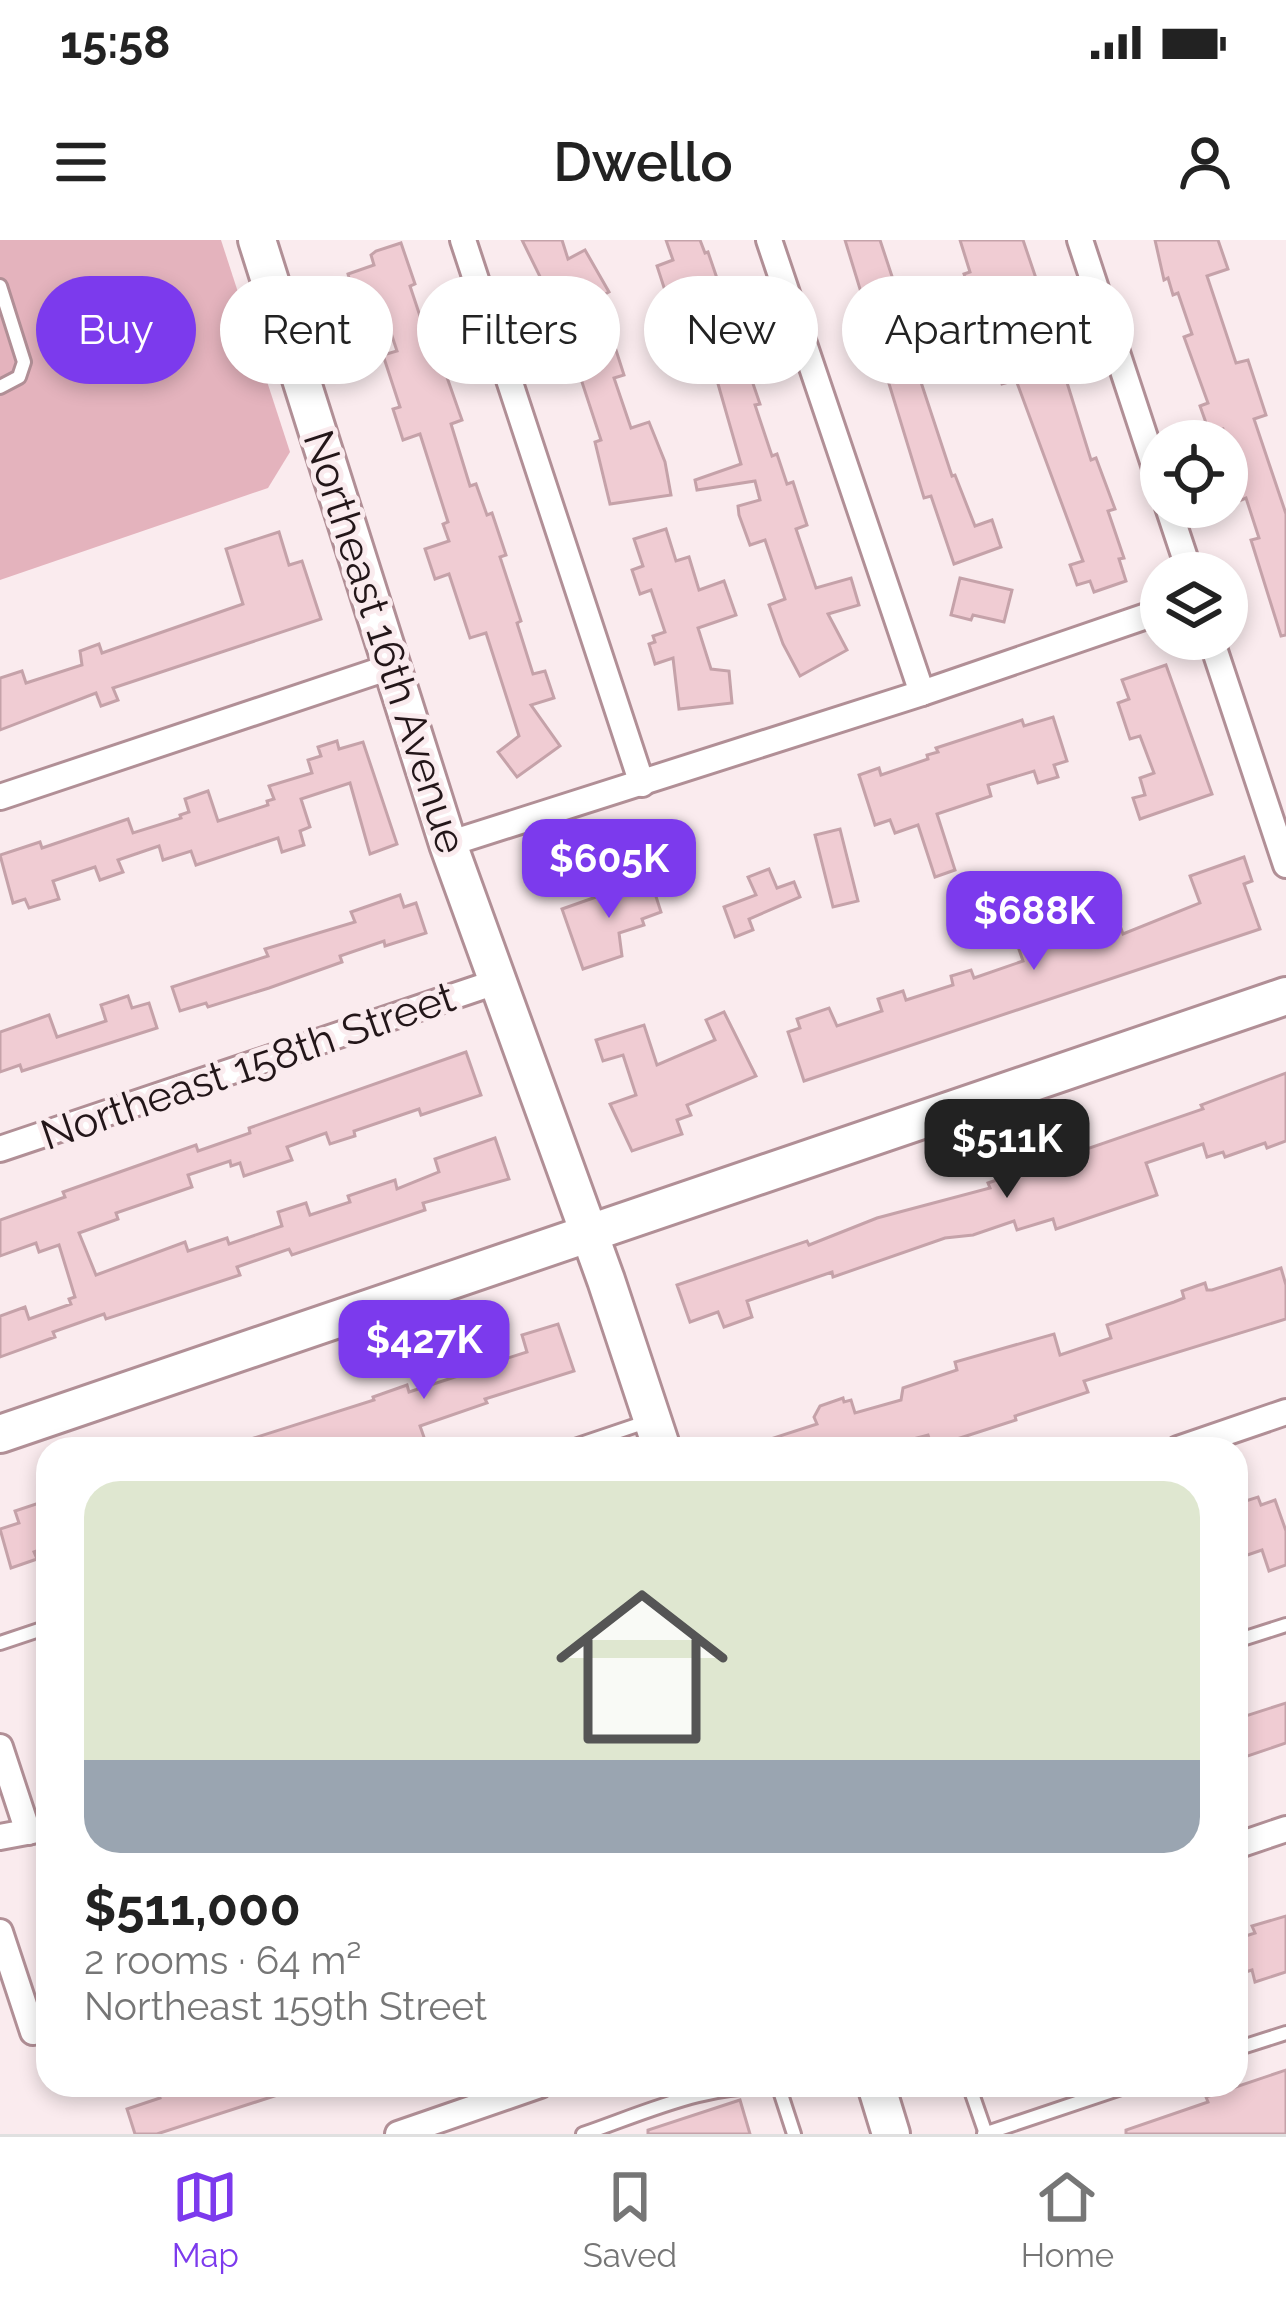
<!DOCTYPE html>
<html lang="en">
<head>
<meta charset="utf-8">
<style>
	:root { --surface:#fff; --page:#f2f2f2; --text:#222; --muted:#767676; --line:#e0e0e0; --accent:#7c3aed }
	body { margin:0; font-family:Raleway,sans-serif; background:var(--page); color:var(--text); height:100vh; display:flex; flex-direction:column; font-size:45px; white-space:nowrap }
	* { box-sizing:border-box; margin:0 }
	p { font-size:39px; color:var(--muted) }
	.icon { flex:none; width:66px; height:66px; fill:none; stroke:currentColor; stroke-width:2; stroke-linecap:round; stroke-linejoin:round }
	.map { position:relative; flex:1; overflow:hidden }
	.side { position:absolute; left:36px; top:1197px; width:1212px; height:660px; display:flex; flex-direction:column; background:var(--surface); border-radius:36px; box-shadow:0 6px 18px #0003 }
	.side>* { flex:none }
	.hud { position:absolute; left:36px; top:36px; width:1215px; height:108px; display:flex; gap:24px }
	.buttons { position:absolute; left:1140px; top:180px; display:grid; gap:24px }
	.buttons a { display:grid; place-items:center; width:108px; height:108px; border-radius:50%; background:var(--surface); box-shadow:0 6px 18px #0003; font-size:60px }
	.price { position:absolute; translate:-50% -102px; padding:0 27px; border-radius:24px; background:var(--accent); color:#fff; font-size:39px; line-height:78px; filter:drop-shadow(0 3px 6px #0008) }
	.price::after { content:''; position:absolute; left:50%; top:72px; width:36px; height:27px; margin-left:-18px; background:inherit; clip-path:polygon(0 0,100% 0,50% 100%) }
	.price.on { background:#222; color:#fff }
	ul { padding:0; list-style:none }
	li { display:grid; align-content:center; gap:24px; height:636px; padding:0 48px }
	li span { display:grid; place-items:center; height:372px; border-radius:36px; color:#555 }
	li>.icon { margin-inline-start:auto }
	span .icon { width:216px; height:216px; fill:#fffc; stroke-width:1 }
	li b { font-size:51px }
	.pill { padding:0 42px; border-radius:54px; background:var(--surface); box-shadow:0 6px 18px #0003; font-size:42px; line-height:108px }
	.pill.on { background:var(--accent); color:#fff }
	.status { display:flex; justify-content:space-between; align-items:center; height:84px; padding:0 60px; background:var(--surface); direction:ltr }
	.status svg { height:33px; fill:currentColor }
	header { display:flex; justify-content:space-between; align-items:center; height:156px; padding:0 48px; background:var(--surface); font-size:54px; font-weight:600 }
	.dock { display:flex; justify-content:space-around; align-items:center; height:168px; border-top:3px solid var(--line); background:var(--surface); font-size:33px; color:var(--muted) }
	.dock a { display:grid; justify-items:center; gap:6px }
	.dock .on { color:var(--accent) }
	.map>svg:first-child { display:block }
</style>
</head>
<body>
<div class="status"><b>15:58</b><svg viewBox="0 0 49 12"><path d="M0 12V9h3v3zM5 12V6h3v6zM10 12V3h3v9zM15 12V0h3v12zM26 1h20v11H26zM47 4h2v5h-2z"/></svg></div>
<header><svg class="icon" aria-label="menu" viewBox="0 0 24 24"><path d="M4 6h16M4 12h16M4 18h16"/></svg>Dwello<svg class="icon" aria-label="person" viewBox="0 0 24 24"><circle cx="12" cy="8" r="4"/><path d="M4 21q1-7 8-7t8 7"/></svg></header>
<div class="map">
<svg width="1286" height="1894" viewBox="0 0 1286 1894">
	<rect width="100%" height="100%" fill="#faebee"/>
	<path fill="#e4b3bd" d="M 0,0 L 221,0 L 290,212 L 268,248 L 0,340 Z"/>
	<g fill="#f0ccd3" stroke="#c5a2a9" stroke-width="3">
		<path d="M 522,0 L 562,0 L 568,19 L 585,10 L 609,52 L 590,62 L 606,113 L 616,110 L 624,135 L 614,138 L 631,188 L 649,182 L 665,222 L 671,255 L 610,264 L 595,202 L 601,200 L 561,78 L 555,81 L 546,64 L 552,61 Z"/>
		<path d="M 666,0 L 700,0 L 705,13 L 708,12 L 760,164 L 755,165 L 772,216 L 777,214 L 787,244 L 793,242 L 807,285 L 796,289 L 816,348 L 851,338 L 859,365 L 828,374 L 847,410 L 800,436 L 783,404 L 769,365 L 785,359 L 765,300 L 750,305 L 739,275 L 738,266 L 760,260 L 755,241 L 697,250 L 695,240 L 741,224 L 704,95 L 683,103 L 672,72 L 657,26 L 673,20 Z"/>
		<path d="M 845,0 L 880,0 L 910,91 L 925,87 L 931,105 L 911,112 L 952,236 L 955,235 L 975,286 L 992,280 L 1001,307 L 954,324 L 931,256 L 924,258 Z"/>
		<path d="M 960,0 L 1023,0 L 1042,56 L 1032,59 L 1044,96 L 1052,94 L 1091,220 L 1096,218 L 1115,269 L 1108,271 L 1124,318 L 1119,319 L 1126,341 L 1094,352 L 1090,341 L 1077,345 L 1070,325 L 1083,321 L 1016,140 L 1002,144 L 964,34 L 970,32 Z"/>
		<path d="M 1155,0 L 1218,0 L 1228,29 L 1207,36 L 1236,123 L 1248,120 L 1266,175 L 1254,179 L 1286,274 L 1286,395 L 1281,396 L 1251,300 L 1259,298 L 1246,258 L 1239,261 L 1229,232 L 1237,229 L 1223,189 L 1209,194 L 1205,180 L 1200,166 L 1208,163 L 1184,97 L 1192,94 L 1178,53 L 1173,55 L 1168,38 L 1164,40 Z"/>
		<path d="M 401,3 L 415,44 L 410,46 L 430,106 L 457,97 L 464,119 L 443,126 L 462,180 L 451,184 L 470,246 L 476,244 L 487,275 L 492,273 L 506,315 L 500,317 L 521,381 L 517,383 L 533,434 L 545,431 L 554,458 L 531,465 L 560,506 L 517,537 L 498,512 L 519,496 L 486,393 L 470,398 L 449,334 L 435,339 L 425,309 L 449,301 L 443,284 L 448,282 L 420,194 L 403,200 L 393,169 L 400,167 L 383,115 L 397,111 L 381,63 L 360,70 L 357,61 L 348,64 L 340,42 L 349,38 L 348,34 L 374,25 L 371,15 L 376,11 Z"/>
		<path d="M 666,289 L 676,321 L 689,317 L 699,350 L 724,341 L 736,375 L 698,388 L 711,429 L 729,431 L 732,463 L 679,469 L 673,418 L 655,424 L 649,404 L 655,402 L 653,396 L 665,392 L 651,350 L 640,354 L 632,330 L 643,326 L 634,299 Z"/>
		<path d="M 279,292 L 289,325 L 302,321 L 321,379 L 113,448 L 118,460 L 101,466 L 96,453 L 0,490 L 0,438 L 22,431 L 26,443 L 82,425 L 80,411 L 99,404 L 102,413 L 243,364 L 226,309 Z"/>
		<path d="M 960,338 L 1012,350 L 1004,382 L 973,375 L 971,380 L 951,375 Z"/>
		<path d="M 1166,425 L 1212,554 L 1140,579 L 1133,558 L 1145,555 L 1140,538 L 1154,533 L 1140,496 L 1130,499 L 1118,463 L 1129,459 L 1122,440 Z"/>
		<path d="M 1053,477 L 1067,521 L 1054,525 L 1058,537 L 1038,543 L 1034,531 L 988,545 L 991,556 L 937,574 L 955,630 L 935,637 L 918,585 L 895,593 L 890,580 L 875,585 L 859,535 L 879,528 L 881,535 L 928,519 L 927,515 L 938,512 L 936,508 L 1022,480 L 1024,486 Z"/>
		<path d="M 337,501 L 339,509 L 363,502 L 397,604 L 370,614 L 350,543 L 301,559 L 310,587 L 300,591 L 304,605 L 282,612 L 278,598 L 196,625 L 191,611 L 163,620 L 159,606 L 118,620 L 123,632 L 100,640 L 95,627 L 53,641 L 59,659 L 29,668 L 25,659 L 13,663 L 0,615 L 40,602 L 42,608 L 128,579 L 133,593 L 181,578 L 180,575 L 189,572 L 185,559 L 208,551 L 218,581 L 268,565 L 267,561 L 274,559 L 269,546 L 312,533 L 308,520 L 321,516 L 318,507 Z"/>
		<path d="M 840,589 L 858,661 L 833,667 L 815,595 Z"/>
		<path d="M 1244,617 L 1252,641 L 1244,644 L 1260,689 L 804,841 L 788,792 L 800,788 L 797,779 L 829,768 L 837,786 L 882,771 L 878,759 L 903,751 L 906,760 L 953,745 L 951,736 L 971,730 L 974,738 L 1023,721 L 1013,692 L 1019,690 L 1016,683 L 1045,673 L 1049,684 L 1112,663 L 1123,694 L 1200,663 L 1190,636 Z"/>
		<path d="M 769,629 L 777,648 L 794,642 L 800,657 L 749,679 L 753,690 L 735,697 L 724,667 L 756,655 L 748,637 Z"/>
		<path d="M 650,638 L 661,672 L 642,679 L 644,685 L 619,693 L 622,716 L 583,729 L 562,669 Z"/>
		<path d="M 400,655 L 404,667 L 416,663 L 426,693 L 385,706 L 384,701 L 340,716 L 342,722 L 269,748 L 208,767 L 206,763 L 180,771 L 172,747 L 268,716 L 265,709 L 355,682 L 351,672 Z"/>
		<path d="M 128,756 L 132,768 L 149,763 L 157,788 L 22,831 L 20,825 L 0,832 L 0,792 L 49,775 L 57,797 L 106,781 L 101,765 Z"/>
		<path d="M 724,772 L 756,836 L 687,865 L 691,875 L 677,880 L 682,894 L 632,911 L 610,864 L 636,855 L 623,815 L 603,821 L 596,800 L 644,785 L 657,825 L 715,800 L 706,780 Z"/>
		<path d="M 466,812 L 481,855 L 421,875 L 419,869 L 354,891 L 355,896 L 330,904 L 326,893 L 287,907 L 292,920 L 244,936 L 240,923 L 231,926 L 230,921 L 188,935 L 192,947 L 116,973 L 118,979 L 79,993 L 96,1035 L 185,1002 L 188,1011 L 227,998 L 229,1004 L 282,986 L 278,972 L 306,963 L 310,975 L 350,962 L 348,956 L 395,940 L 397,949 L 439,932 L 435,919 L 495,898 L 509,939 L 423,963 L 425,970 L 292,1015 L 289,1009 L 237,1027 L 240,1035 L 106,1079 L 104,1074 L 53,1092 L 55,1097 L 0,1117 L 0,1076 L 25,1067 L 29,1079 L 71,1064 L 69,1059 L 75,1057 L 59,1005 L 39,1012 L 36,1003 L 0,1016 L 0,980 L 65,957 L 63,952 L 196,905 L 198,911 L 250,893 L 249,888 Z"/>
		<path d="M 1286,833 L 1286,901 L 1267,908 L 1265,903 L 1225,917 L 1223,912 L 1207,917 L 1203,904 L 1146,923 L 1157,955 L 1056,989 L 1053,979 L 1017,990 L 1014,981 L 973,995 L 945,998 L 833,1037 L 832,1032 L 747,1061 L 752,1077 L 724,1087 L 718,1072 L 690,1082 L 677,1045 L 807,1001 L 809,1005 L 877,978 L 990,948 L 988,943 L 1203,869 L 1201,865 Z"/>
		<path d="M 1281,1028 L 1286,1045 L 1286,1079 L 1084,1141 L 1088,1152 L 1015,1176 L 1016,1180 L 932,1207 L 928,1195 L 875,1209 L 752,1209 L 752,1205 L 817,1184 L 814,1177 L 820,1166 L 843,1158 L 844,1162 L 851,1160 L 855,1173 L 901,1160 L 903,1148 L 957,1130 L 955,1122 L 1054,1094 L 1060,1115 L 1111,1098 L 1107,1085 L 1174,1062 L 1184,1058 L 1182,1051 L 1205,1043 L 1207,1050 L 1212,1050 Z"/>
		<path d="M 558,1084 L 574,1131 L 485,1159 L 487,1163 L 420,1186 L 425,1200 L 400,1209 L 235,1209 L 235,1204 L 374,1160 L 373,1157 L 407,1145 L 409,1152 L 455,1137 L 452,1126 L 473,1119 L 476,1128 L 527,1112 L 522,1095 Z"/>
		<path d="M 1258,1257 L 1261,1265 L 1275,1260 L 1286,1291 L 1286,1325 L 1269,1331 L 1262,1310 L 1236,1319 L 1236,1282 L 1241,1280 L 1236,1264 Z"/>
		<path d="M 48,1260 L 48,1307 L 34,1312 L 37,1319 L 11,1328 L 0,1289 L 19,1283 L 15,1271 Z"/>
		<path d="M 1286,1463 L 1286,1503 L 1236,1520 L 1236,1479 Z"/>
		<path d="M 1286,1676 L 1286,1732 L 1255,1742 L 1252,1730 L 1236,1735 L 1236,1699 L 1255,1693 L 1252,1686 Z"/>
		<path d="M 1286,1830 L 1286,1894 L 1126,1894 L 1126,1890 L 1208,1862 L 1206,1857 Z"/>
		<path d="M 156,1845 L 295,1845 L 296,1849 L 157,1894 L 135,1894 L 127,1869 L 160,1858 Z"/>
		<path d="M 740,1860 L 750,1894 L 648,1894 L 648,1890 Z"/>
	</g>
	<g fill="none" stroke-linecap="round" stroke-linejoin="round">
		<g stroke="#b18f96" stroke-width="18">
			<g id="lane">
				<path d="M 0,46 L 24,122 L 19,137 L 0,147"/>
				<path d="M 566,1209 L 646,1182"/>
				<path d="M 1236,1401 L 1286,1385"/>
				<path d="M 0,1403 L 48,1387"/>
				<path d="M 1236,1809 L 1286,1793"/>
				<path d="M 969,1845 L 986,1894"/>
				<path d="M 583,1894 C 647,1872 711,1841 779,1848"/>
				<path d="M 794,1894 L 779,1848 L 833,1845"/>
				<path d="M 984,1894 L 1130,1845"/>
			</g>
		</g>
		<g stroke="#b18f96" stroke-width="30">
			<g id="street">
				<path d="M 463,0 L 642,544"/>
				<path d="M 769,0 L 922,453"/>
				<path d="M 1080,0 L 1161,246"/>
				<path d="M 1168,267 L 1190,333"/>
				<path d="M 1211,399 L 1286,625"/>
				<path d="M 0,557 L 393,426"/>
				<path d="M 448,604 L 922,453 L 1161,371"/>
				<path d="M 0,909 L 496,742"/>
				<path d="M 1178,1209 L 1286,1172"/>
				<path d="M 0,1507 L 28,1592"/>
				<path d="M 0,1597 L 48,1588"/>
				<path d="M 1236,1606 L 1286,1589"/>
				<path d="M 0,1692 L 33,1792"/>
				<path d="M 398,1894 L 540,1845"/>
			</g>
		</g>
		<g stroke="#b18f96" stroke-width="42">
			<g id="secondary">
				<path d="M 257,0 L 448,604 L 606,1040 L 662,1209"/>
				<path d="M 0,1194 L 1286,756"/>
				<path d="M 876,1845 L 891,1894"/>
			</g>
		</g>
		<use href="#lane" stroke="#fff" stroke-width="12"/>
		<use href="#street" stroke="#fff" stroke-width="24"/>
		<use href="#secondary" stroke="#fff" stroke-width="36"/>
	</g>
	<g text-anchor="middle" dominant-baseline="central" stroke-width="10" stroke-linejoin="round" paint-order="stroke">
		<g font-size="42" fill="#231619" stroke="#faebee">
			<text transform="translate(385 402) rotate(72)">Northeast 16th Avenue</text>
			<text transform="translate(248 826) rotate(-19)">Northeast 158th Street</text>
		</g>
	</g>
</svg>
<div class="buttons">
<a><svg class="icon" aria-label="locate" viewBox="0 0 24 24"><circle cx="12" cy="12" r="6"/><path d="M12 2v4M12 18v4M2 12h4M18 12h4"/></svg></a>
<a><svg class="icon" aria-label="layers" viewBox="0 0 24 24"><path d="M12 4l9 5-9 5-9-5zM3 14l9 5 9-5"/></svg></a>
</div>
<b class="price" style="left:609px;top:681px">$605K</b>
<b class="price" style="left:1034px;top:733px">$688K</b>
<b class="price on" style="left:1007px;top:961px">$511K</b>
<b class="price" style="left:424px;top:1162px">$427K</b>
<div class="hud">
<a class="pill on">Buy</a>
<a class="pill">Rent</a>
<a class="pill">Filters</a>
<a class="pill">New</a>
<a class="pill">Apartment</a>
</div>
<section class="side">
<ul>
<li><span style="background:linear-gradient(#dfe7d0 75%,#9aa5b1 0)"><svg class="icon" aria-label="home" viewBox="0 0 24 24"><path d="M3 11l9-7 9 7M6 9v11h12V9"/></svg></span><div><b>$511,000</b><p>2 rooms · 64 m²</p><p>Northeast 159th Street</p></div></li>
</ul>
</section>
</div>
<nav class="dock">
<a class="on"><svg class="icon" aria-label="map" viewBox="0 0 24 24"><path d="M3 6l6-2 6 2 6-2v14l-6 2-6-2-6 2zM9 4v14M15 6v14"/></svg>Map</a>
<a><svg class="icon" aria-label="saved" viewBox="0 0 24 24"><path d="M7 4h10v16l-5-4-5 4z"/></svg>Saved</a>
<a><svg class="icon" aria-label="home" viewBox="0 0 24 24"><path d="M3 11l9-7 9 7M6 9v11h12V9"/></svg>Home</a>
</nav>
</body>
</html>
